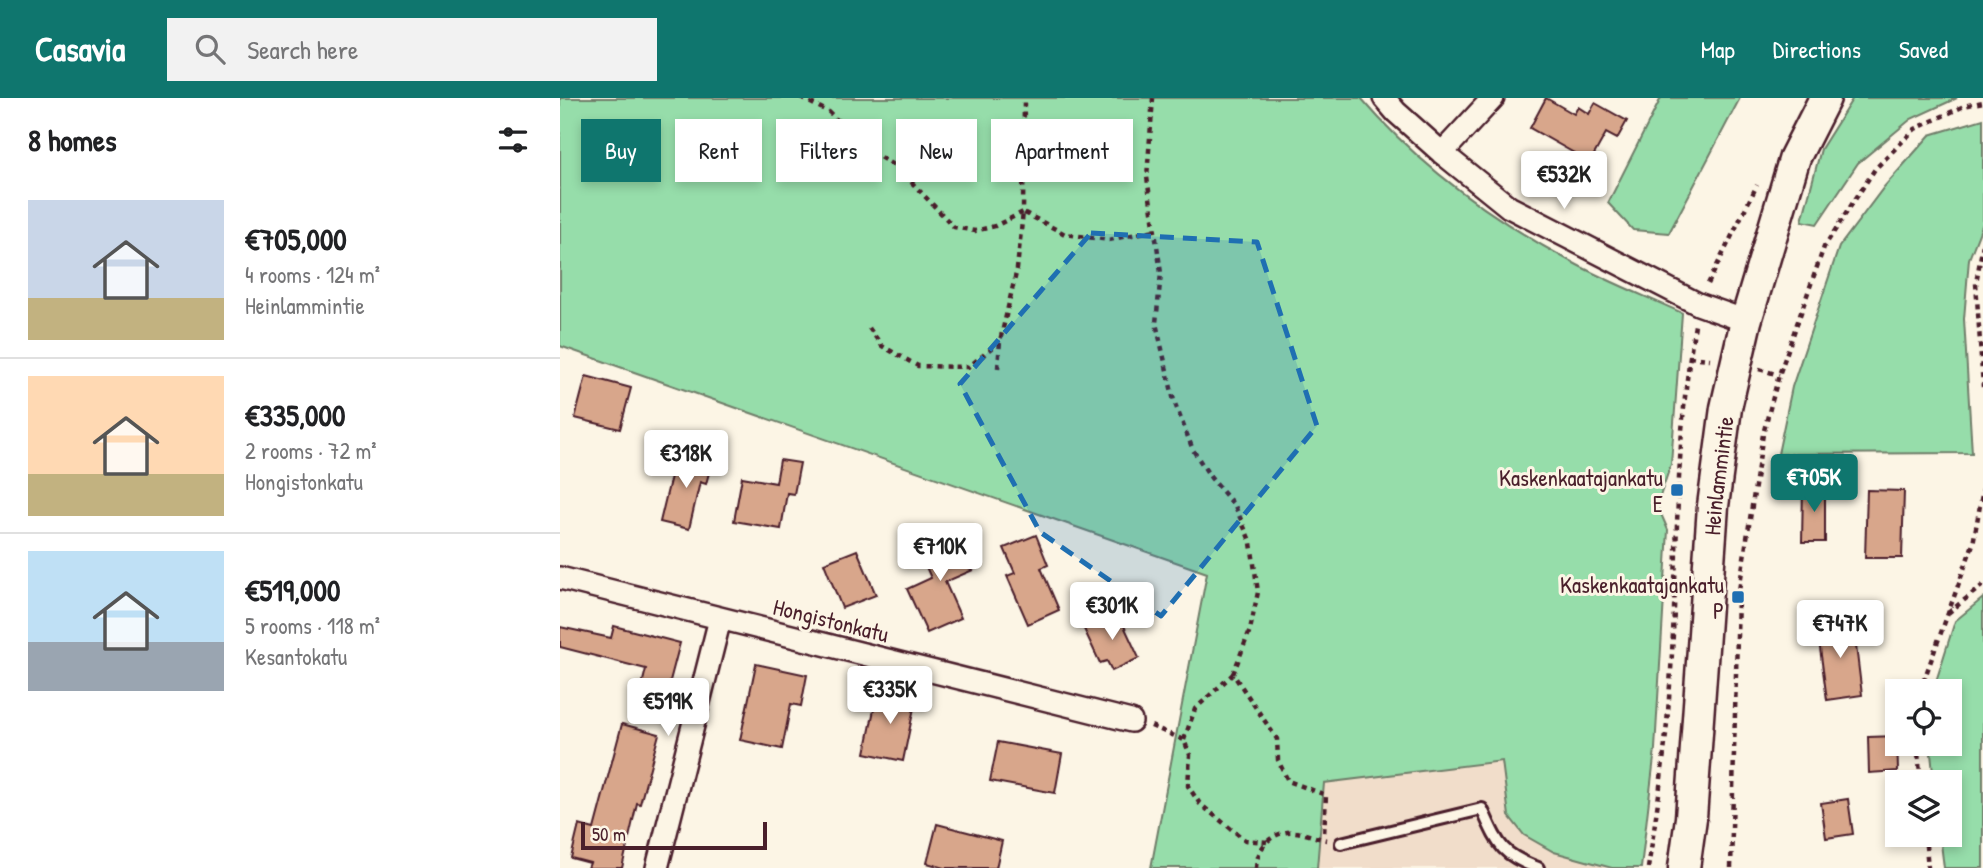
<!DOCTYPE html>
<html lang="en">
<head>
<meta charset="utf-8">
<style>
	:root { --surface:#fff; --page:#f2f2f2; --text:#202124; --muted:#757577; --line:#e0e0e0; --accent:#0f766e }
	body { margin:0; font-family:"Patrick Hand",sans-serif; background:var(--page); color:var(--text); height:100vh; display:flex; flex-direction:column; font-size:26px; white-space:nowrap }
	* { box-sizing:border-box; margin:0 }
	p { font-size:23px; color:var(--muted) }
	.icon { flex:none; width:38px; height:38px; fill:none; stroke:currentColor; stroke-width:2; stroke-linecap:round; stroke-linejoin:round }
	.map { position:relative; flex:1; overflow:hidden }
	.details { display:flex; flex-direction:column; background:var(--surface); width:560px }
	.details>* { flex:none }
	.guide { position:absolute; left:21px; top:21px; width:665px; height:63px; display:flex; gap:14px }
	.buttons { position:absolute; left:1325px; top:581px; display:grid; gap:14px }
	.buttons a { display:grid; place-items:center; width:77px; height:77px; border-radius:0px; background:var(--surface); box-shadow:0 4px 10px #0003; font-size:35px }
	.scale { position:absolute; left:21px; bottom:18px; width:186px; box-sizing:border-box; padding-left:7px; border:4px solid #4a1f2b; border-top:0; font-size:19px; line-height:24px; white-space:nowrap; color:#4a1f2b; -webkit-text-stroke:5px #fcf5e5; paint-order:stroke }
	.price { position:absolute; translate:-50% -60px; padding:0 16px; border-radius:7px; background:#fff; color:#222; font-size:23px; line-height:46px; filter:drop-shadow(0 2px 4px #0008) }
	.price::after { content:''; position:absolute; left:50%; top:42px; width:21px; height:16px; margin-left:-10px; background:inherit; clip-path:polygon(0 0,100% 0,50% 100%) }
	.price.current { background:var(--accent); color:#fff }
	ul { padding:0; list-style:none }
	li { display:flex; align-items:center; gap:21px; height:175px; padding:0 28px }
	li+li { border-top:2px solid var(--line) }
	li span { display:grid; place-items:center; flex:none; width:196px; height:140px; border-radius:0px; color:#555 }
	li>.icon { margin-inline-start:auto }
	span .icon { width:84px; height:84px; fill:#fffc; stroke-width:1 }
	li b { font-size:30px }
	h2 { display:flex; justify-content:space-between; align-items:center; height:84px; padding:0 28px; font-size:30px }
	.tag { padding:0 24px; border-radius:0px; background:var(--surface); box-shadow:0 4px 10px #0003; font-size:24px; line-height:63px }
	.tag.current { background:var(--accent); color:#fff }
	header { display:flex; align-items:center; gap:42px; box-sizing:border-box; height:98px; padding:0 35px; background:var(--accent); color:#fff }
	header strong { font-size:33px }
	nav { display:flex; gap:38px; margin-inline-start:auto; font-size:24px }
	.search { width:490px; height:63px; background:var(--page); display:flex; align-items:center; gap:18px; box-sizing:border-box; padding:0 24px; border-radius:0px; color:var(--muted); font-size:26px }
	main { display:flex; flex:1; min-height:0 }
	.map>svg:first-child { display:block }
</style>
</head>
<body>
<header>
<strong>Casavia</strong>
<div class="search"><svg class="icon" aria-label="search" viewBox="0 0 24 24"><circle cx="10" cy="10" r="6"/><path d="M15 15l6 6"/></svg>Search here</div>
<nav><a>Map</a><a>Directions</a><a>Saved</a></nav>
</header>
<main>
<section class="details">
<h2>8 homes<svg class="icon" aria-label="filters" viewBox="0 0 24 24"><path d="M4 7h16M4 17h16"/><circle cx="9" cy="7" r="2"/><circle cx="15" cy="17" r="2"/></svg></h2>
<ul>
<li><span style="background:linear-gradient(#c9d6e8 70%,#c2b280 0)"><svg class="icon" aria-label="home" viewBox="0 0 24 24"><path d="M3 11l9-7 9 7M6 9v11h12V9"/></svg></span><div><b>€705,000</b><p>4 rooms · 124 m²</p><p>Heinlammintie</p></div></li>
<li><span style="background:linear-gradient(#ffd9b3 70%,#c2b280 0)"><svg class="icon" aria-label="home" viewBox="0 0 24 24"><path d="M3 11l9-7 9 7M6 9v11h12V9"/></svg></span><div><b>€335,000</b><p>2 rooms · 72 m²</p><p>Hongistonkatu</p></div></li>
<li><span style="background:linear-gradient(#bfe0f5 65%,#9aa5b1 0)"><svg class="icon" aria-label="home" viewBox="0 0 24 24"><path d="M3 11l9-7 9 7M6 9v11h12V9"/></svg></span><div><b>€519,000</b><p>5 rooms · 118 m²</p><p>Kesantokatu</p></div></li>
</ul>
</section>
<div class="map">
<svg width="1423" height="770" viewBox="0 0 1423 770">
	<rect width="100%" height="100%" fill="#fcf5e5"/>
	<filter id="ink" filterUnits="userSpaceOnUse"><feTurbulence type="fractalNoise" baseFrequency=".0143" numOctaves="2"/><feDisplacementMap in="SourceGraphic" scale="14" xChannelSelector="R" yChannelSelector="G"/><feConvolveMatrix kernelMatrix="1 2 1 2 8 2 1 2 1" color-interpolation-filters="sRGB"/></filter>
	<g filter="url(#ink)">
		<path fill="#f1ddca" d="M 943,663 L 949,718 L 994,754 L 1052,770 L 757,770 L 763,685 Z"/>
		<g fill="#96ddaa" stroke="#707e6a" stroke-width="2">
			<path d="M 0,0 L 801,0 C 859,68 932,121 1010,163 C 1046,183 1085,198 1122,215 L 1111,366 L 1097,407 L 1108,432 L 1095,651 L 1081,770 L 1052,770 L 994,754 L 964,737 L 949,718 L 942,663 L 764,685 L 757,770 L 591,770 L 647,475 L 0,248 Z"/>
			<path d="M 1101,0 L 1180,0 L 1109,135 L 1073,132 L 1048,105 Z"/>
			<path d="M 1293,0 L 1397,0 L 1351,21 L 1298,65 L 1257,126 L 1242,123 L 1261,51 Z"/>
			<path d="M 1423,21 L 1423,125 L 1409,161 L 1404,221 L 1412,355 L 1218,356 L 1232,289 L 1279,149 L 1324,89 L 1370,37 Z"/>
			<path d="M 1423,500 L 1423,770 L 1384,770 L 1380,737 L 1390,737 L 1390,684 L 1374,684 L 1370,646 L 1390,646 L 1390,593 L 1373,593 L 1395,523 Z"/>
		</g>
		<g fill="#d8a68b" stroke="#4a1f2b" stroke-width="2">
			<path d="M 986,0 L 1014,16 L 1018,9 L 1029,16 L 1035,5 L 1067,23 L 1057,41 L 1046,35 L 1030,64 L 970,30 Z"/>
			<path d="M 26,278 L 71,290 L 60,331 L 15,320 Z"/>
			<path d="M 131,350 L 154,356 L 146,386 L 140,384 L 129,431 L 100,424 L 112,374 L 125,377 Z"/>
			<path d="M 220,362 L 240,365 L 234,396 L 227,395 L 221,431 L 174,423 L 182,379 L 216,385 Z"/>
			<path d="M 1243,388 L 1265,388 L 1265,444 L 1242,444 Z"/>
			<path d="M 1307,392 L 1344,393 L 1342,460 L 1305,460 Z"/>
			<path d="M 397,436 L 413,472 L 385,484 L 401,520 L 367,535 L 347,491 L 371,480 L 359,453 Z"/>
			<path d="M 476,437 L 488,467 L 481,470 L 499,512 L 468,526 L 447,478 L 455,475 L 444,450 Z"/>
			<path d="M 297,452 L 316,497 L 282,510 L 264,465 Z"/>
			<path d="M 558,515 L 579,560 L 552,573 L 547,563 L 540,565 L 524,531 Z"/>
			<path d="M 1293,523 L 1302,597 L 1267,602 L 1257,528 Z"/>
			<path d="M 54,528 L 120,545 L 106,598 L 81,591 L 86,571 L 0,549 L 0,529 L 51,540 Z"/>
			<path d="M 196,566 L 247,577 L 241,608 L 231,606 L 222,651 L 180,642 Z"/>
			<path d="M 318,592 L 356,600 L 343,663 L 305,655 Z"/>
			<path d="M 62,626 L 99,636 L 80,706 L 77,705 L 62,770 L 28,770 L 30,765 L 11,760 L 19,727 L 34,731 Z"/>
			<path d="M 1337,638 L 1338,673 L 1309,675 L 1308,639 Z"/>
			<path d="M 438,644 L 502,656 L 495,695 L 430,683 Z"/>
			<path d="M 1288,701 L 1293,736 L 1266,740 L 1261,705 Z"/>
			<path d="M 377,726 L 442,743 L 436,770 L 385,770 L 367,765 Z"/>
		</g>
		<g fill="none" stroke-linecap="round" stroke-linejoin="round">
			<g stroke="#4a1f2b" stroke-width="16">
				<path id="lane" d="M 781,745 L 922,711 C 938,746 940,756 978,770"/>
			</g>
			<g stroke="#4a1f2b" stroke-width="26">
				<g id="street">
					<path d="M 824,0 L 836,14 L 882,55 L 949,109 L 1138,206 L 1186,223"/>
					<path d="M 882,55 L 933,0"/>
					<path d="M 0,480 L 571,623"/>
					<path d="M 97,770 L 160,521"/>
				</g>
			</g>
			<g stroke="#4a1f2b" stroke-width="35">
				<g id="secondary">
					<path id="s1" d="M 1124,770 L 1131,720 L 1153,408 L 1166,310 L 1186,223 L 1235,59 L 1265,0"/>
				</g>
			</g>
			<g stroke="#4a1f2b" stroke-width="4.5" stroke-dasharray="5 5" stroke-linecap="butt">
				<path d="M 241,0 L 269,14 L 305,50 L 338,70 L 394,129 L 415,133 L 435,128 L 463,114 L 464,0"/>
				<path d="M 593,0 L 587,79 L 601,175 L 596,225 L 614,303 L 633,352 L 651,380 L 675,408 L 691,445 L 698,494 L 690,532 L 673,576"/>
				<path d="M 1423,146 L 1416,185 L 1423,289"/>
				<path d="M 1148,186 L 1197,87"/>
				<path d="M 309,230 L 322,248 L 358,268 L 408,269 L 440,244"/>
				<path d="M 1129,259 L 1150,261"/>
				<path d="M 438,270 L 440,243 L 457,171 L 463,114 L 505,136 L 549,142 L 595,132"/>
				<path d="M 1199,271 L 1219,277"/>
				<path d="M 1388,515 L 1423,487"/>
				<path d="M 1360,593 L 1413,446 L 1423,391"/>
				<path d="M 591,628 L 624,642 L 630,657 L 628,688 L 640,706 L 685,742 L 707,744"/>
				<path d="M 624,642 L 635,611 L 673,576 L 717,641 L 718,662 L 728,683 L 766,697 L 764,738"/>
				<path d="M 1357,646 L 1361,684"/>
				<path d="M 1365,737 L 1368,770"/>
				<path d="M 696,770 C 697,752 708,737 727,734 C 738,732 756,740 767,742"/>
				<path d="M 1088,770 C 1097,714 1105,657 1109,600 C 1119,476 1113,350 1135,227"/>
				<path d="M 1171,770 L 1178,499 L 1203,336 L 1219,277 L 1264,149 L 1315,71 L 1355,31 L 1404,8 L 1423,4"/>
			</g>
			<use href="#lane" stroke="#fcf5e5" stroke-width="10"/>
			<use href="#street" stroke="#fcf5e5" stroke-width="21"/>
			<use href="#secondary" stroke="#fcf5e5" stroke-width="30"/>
		</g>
	</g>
	<path fill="#1f6fb2" fill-opacity="0.2" stroke="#1f6fb2" stroke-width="5" stroke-dasharray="14 9" stroke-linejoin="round" d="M 531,135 L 697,144 L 757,328 L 601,518 L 480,434 L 400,286 Z"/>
	<g fill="#1f6fb2" stroke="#fcf5e5" stroke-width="2.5">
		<rect x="1110" y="385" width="14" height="14" rx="3.5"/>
		<rect x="1171" y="492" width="14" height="14" rx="3.5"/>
	</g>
	<g text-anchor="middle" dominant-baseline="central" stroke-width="6" stroke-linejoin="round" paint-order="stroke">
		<g font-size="23" fill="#4a1f2b" stroke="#fcf5e5">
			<text stroke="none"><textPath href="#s1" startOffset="394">Heinlammintie</textPath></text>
			<text transform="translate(271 522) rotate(14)">Hongistonkatu</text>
		</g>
		<g font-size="23" fill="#4a1f2b" stroke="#fcf5e5" text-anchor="end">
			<text x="1103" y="379">Kaskenkaatajankatu<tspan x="1103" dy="26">E</tspan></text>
			<text x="1164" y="486">Kaskenkaatajankatu<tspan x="1164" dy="26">P</tspan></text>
		</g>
	</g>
</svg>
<div class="buttons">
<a><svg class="icon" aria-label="locate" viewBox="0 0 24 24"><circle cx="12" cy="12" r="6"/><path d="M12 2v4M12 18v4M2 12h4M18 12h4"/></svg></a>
<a><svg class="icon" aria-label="layers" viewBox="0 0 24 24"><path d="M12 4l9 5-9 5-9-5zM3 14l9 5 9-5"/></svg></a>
</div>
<div class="scale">50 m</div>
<b class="price" style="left:1004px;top:113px">€532K</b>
<b class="price" style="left:126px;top:392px">€318K</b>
<b class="price current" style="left:1254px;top:416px">€705K</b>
<b class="price" style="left:380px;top:485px">€710K</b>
<b class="price" style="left:552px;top:544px">€301K</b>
<b class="price" style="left:1280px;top:562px">€747K</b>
<b class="price" style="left:330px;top:628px">€335K</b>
<b class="price" style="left:108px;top:640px">€519K</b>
<div class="guide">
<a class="tag current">Buy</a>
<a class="tag">Rent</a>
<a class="tag">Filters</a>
<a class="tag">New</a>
<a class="tag">Apartment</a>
</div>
</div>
</main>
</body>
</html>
